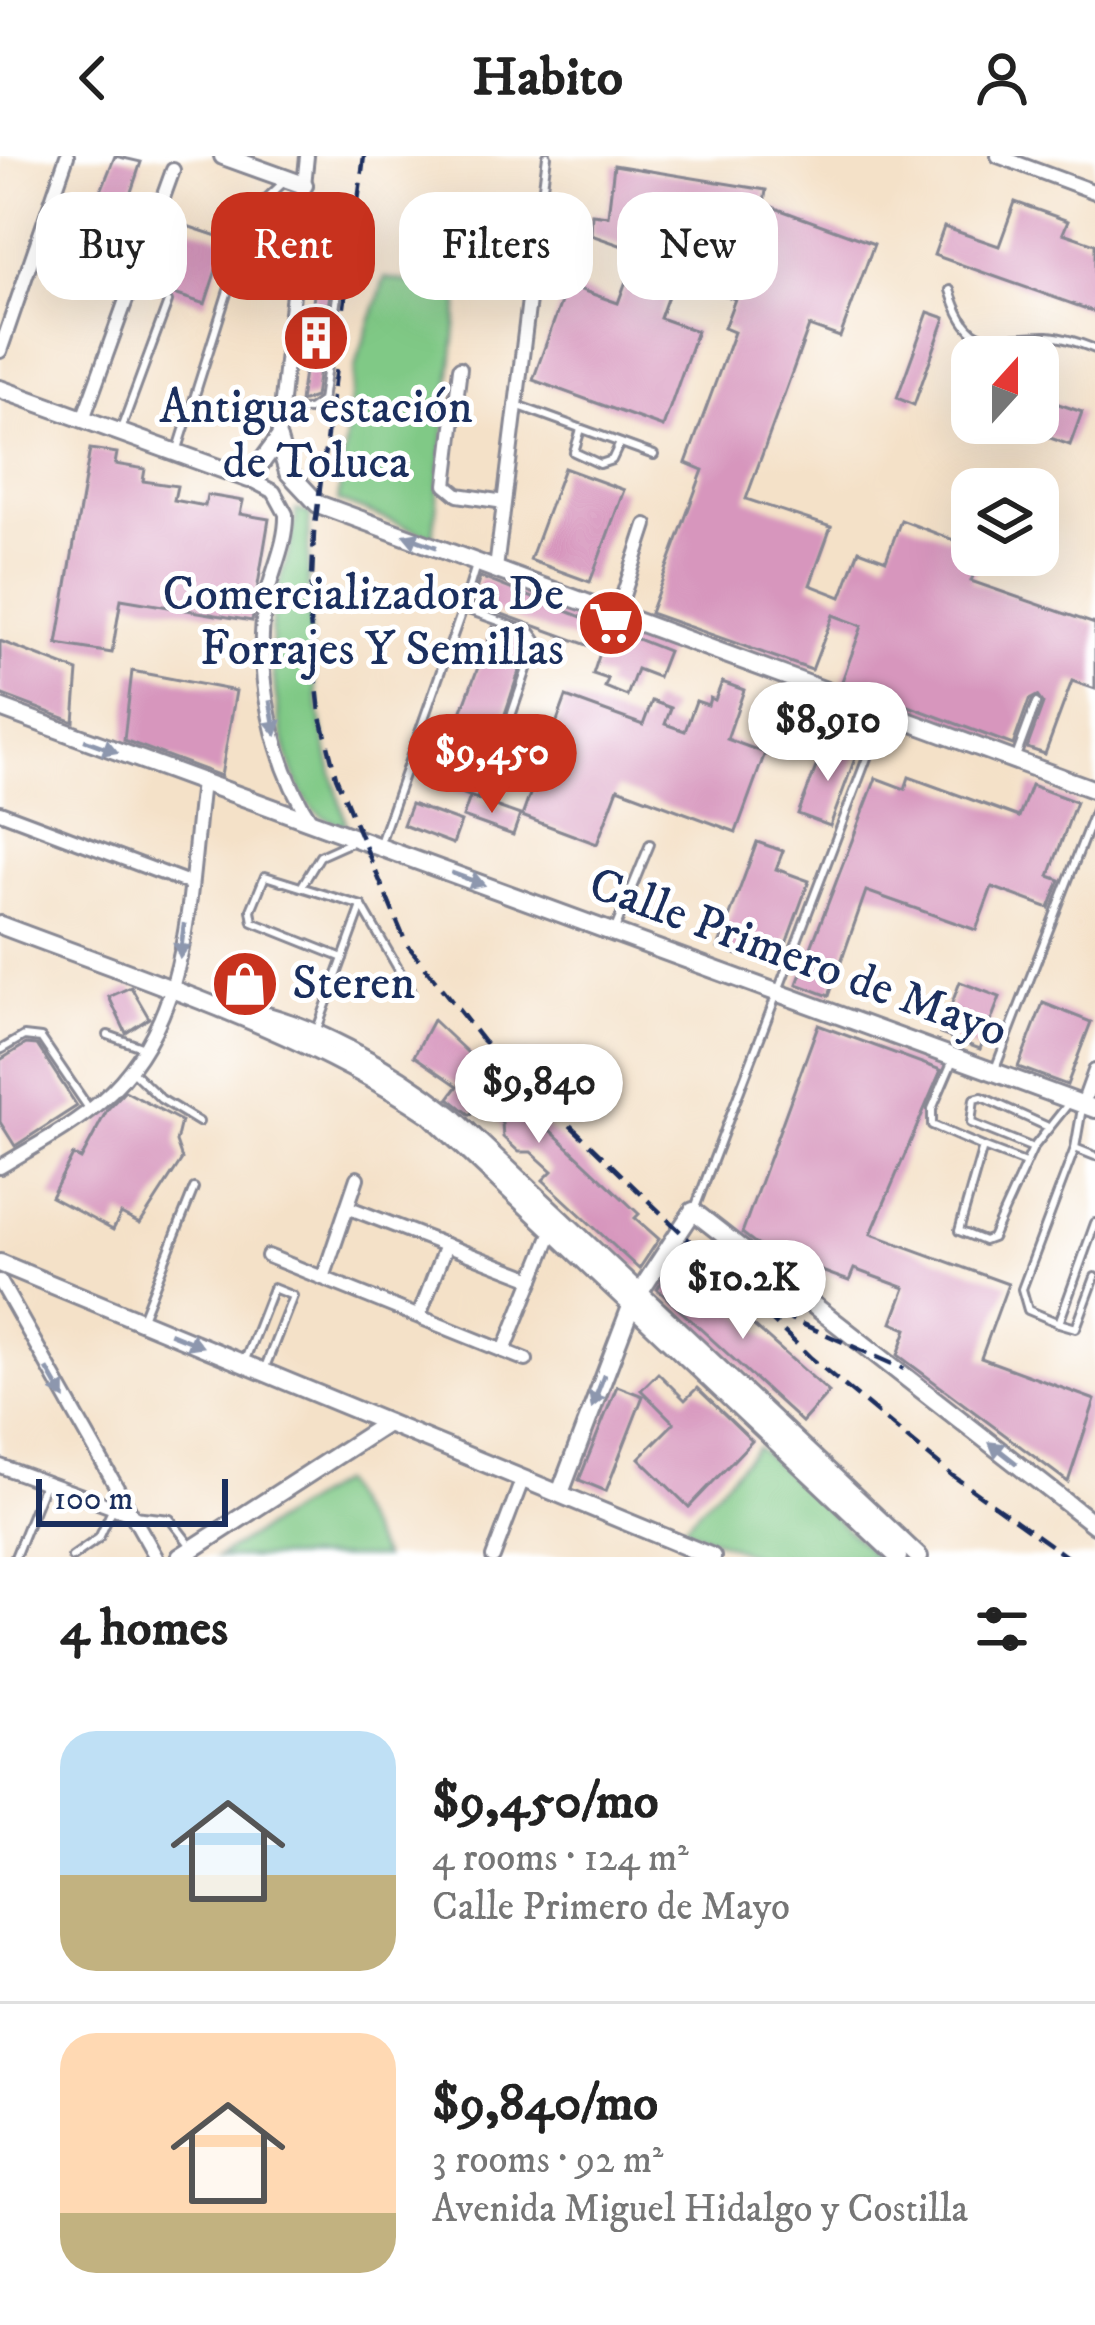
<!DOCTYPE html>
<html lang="en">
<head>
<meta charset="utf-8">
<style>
	:root { --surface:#fff; --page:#f6f6f6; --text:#222; --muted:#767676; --line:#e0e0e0; --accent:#c8321e }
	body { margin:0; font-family:"IM FELL DW Pica",serif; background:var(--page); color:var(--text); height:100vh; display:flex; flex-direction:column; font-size:45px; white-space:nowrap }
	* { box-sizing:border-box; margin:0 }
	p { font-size:39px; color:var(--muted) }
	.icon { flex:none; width:66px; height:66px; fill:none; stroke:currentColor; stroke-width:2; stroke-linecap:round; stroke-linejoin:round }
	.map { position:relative; height:1401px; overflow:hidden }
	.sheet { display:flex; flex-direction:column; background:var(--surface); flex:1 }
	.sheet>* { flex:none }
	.banner { position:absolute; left:36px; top:36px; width:1023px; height:108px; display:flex; gap:24px }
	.needle { width:78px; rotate:21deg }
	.controls { position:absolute; left:951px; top:180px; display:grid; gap:24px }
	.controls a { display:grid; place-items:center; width:108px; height:108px; border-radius:24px; background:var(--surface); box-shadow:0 12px 48px #0002; font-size:60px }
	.scale { position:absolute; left:36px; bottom:30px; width:192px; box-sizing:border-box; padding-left:12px; border:6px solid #1b2f5e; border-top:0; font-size:33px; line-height:42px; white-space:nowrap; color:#1b2f5e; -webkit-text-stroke:9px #fff; paint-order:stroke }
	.price { position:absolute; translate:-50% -102px; padding:0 27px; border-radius:42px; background:#fff; color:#222; font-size:39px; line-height:78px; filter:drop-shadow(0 3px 6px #0008) }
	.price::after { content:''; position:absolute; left:50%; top:72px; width:36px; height:27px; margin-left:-18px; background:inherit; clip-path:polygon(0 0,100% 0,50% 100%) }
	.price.active { background:var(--accent); color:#fff }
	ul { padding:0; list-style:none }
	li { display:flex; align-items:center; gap:36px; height:300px; padding:0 60px }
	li+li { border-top:3px solid var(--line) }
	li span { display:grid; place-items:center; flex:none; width:336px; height:240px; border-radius:36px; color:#555 }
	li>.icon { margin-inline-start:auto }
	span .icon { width:144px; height:144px; fill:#fffc; stroke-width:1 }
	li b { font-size:51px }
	h2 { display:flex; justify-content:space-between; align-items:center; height:144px; padding:0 60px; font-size:51px }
	.pill { padding:0 42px; border-radius:36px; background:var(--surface); box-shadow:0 12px 48px #0002; font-size:42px; line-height:108px }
	.pill.active { background:var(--accent); color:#fff }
	header { display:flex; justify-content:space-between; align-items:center; height:156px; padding:0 60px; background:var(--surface); font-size:54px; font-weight:700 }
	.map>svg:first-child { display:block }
</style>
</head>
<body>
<header><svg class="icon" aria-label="back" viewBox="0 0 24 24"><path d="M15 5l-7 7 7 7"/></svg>Habito<svg class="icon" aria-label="person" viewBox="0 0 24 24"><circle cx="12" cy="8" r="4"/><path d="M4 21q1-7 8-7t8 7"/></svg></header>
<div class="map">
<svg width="1095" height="1401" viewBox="0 0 1095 1401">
	<rect width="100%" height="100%" fill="#fff"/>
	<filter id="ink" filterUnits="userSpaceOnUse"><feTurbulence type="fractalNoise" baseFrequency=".00833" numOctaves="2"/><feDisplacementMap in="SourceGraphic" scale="24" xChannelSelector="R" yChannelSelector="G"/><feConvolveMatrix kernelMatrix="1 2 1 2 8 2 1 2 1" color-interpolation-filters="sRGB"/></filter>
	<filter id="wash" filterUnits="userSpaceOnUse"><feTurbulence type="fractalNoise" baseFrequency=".004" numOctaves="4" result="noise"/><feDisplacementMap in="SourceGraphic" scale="48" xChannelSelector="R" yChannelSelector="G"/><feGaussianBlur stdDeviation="2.7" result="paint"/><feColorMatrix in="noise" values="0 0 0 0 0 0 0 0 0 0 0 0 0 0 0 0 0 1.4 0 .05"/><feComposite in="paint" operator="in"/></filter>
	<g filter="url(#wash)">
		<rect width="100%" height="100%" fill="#f4e1c8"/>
		<g fill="#80c986" stroke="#4e7c72" stroke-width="3">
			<path d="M 385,122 L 460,135 L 433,381 L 338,345 L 355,211 Z"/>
			<path d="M 296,354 L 310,357 C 303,468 314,565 347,670 C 335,666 323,663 314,654 C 281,619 269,511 272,464 C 275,426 295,392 296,354 Z"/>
			<path d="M 757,1291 L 877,1401 L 757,1401 L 683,1371 Z"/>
			<path d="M 339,1326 L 383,1401 L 217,1401 Z"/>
		</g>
		<g id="blocks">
			<g fill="#d796bd">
				<path d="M 115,0 L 141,6 L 129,42 L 101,35 Z"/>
				<path d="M 614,9 L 766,34 L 764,48 L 874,88 L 840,181 L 809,170 L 746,343 L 831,371 L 810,429 L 841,441 L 859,394 L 886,404 L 901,364 L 972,391 L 972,399 L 981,399 L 971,425 L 1095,468 L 1095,533 L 1072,525 L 1045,598 L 1027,592 L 1043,548 L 1037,540 L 1029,544 L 1013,589 L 842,525 L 862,470 L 833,459 L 812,514 L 650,457 L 703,314 L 686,307 L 734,176 L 724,172 L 735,143 L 712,135 L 730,86 L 680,79 L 678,89 L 651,85 L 648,113 L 674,123 L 660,162 L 697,175 L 663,271 L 533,224 L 567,129 L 618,147 L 637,95 L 591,79 L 592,58 L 608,60 Z"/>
				<path d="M 1015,46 L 1068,65 L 1063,77 L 1095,88 L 1095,156 L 934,99 L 944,71 L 999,90 Z"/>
				<path d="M 187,70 L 226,83 L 205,148 L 165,135 Z"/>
				<path d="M 318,108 L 334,110 L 315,241 L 300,246 Z"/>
				<path d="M 928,156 L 945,162 L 914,249 L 897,242 Z"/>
				<path d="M 1038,241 L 1082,256 L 1070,289 L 1011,268 L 1038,267 Z"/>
				<path d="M 90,293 L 117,297 L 115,308 L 145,313 L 143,325 L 177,330 L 174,344 L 205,350 L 207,339 L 243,345 L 240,358 L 269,363 L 252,465 L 121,443 L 112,497 L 57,488 Z"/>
				<path d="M 564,312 L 624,334 L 590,426 L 530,404 Z"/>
				<path d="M 480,421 L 668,495 L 658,521 L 637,513 L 627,540 L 605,531 L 608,523 L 593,518 L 601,494 L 472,447 Z"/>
				<path d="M 493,471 L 529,485 L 477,643 L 435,627 Z"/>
				<path d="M 0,485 L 78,515 L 74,566 L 0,538 Z"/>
				<path d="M 132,515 L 236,535 L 221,620 L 124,584 Z"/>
				<path d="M 722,526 L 744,534 L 727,583 L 765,597 L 736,676 L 618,632 L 597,688 L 522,660 L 566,541 L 643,569 L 652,545 L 671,552 L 665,568 L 685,575 L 696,545 L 708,549 L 710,542 L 715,544 Z"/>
				<path d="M 826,585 L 857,597 L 830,670 L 798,658 Z"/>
				<path d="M 909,621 L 1019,661 L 1031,629 L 1076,646 L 1049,720 L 1060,724 L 1049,752 L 992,731 L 976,774 L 866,735 L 829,840 L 797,828 L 876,622 L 905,633 Z"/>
				<path d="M 470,641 L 520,659 L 513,679 L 463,661 Z"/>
				<path d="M 411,648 L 461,666 L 453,688 L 403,669 Z"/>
				<path d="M 757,686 L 783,695 L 776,713 L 809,725 L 783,796 L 750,784 L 744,801 L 718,792 Z"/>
				<path d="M 960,826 L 1000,841 L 980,893 L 940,878 Z"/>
				<path d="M 131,831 L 149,862 L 126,877 L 109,841 Z"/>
				<path d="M 1043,847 L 1091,866 L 1067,929 L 1018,911 Z"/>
				<path d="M 433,864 L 639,1058 L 635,1062 L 659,1083 L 639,1113 L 543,1024 L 552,1015 L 531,996 L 519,996 L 503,981 L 502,967 L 481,949 L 470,959 L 449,942 L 458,930 L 414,900 Z"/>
				<path d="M 818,869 L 941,914 L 871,1078 L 1008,1128 L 981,1202 L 1095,1244 L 1068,1326 L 898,1199 L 907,1173 L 892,1167 L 905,1132 L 854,1113 L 849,1125 L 764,1094 L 742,1077 Z"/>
				<path d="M 26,888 L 37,889 L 77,950 L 15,990 L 0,966 L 0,904 Z"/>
				<path d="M 125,935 L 181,965 L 176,986 L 182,1003 L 140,1068 L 121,1058 L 113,1074 L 51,1041 L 73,999 L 81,1003 L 107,954 Z"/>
				<path d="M 678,1103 L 829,1236 L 802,1266 L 657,1133 Z"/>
				<path d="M 658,1217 L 685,1244 L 697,1232 L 752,1285 L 689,1351 L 639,1302 L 674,1267 L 641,1234 Z"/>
				<path d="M 617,1230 L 643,1240 L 606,1335 L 579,1324 Z"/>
			</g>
		</g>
	</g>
	<g filter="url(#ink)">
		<use href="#blocks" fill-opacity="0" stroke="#888893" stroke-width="3"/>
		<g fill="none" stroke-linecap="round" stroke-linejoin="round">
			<g stroke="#888893" stroke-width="12">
				<g id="lane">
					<path d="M 538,68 L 547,0"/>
					<path d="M 231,116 L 249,121 L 259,113 L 271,67 L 253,55"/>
					<path d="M 950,134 C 971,201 992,179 1048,180 C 1064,181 1080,187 1095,193"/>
					<path d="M 519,250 L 654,299"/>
					<path d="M 281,253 L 309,254 L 322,245 L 337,140"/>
					<path d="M 121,273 L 168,146"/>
					<path d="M 581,273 L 574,296 L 600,308 L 612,304 L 620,287"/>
					<path d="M 178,293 L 253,55 L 284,26"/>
					<path d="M 463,452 L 476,409"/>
					<path d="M 1016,601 L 1036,547"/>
					<path d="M 380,687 L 463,452 L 532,477 L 537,484 L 493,613"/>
					<path d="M 303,728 L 320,700 L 349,687"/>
					<path d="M 615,773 L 650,688"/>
					<path d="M 343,802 L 253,766 L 251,754 L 265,720 L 362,750 L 411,835"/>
					<path d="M 316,876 L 362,750"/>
					<path d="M 108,879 L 144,892"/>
					<path d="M 0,894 L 24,880 L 41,882 L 90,954"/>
					<path d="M 953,904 L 932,953 L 932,969 L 983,991"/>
					<path d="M 995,913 L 1095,654"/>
					<path d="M 131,914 L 161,943 L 199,966"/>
					<path d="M 1082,952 L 1075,992 L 1022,1133 L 1028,1154 L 1059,1167 L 1095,1067"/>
					<path d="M 1033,992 L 971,967 L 974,943 L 982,941 L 1046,970"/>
					<path d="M 1075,992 L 1095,1000"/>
					<path d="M 1025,1007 L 983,991 L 959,1075 L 984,1085 L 992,1082 L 1033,992 L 1069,947"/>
					<path d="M 695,1052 L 883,560"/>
					<path d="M 142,1162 L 194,1032"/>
					<path d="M 1059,1167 L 1076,1172 L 1095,1121"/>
					<path d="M 245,1204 L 273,1132 L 293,1140 L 264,1214"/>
					<path d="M 134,1359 L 170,1363 L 191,1390"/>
					<path d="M 15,1401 L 45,1326"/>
					<path d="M 72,1401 L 99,1382 L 113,1352"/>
				</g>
			</g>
			<g stroke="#888893" stroke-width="18">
				<g id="street">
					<path d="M 998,0 L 1095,36"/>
					<path d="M 444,61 L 538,70 L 496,413"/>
					<path d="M 0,195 L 67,0"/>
					<path d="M 460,212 L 446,329 L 458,339 L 504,346"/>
					<path d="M 83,263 L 173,14"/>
					<path d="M 278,284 L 307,0"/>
					<path d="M 249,323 L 274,336 L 286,358 C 287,389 270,418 265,449 C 254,516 273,608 311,665"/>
					<path d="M 617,458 L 646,369"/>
					<path d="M 0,656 L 189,727"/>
					<path d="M 1083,948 L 1095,915"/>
					<path d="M 0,1011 C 34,990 71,971 101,945 C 193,865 188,739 202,627"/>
					<path d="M 347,1051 L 533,1123"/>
					<path d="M 268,1100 L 526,1204"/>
					<path d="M 323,1122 L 357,1022"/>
					<path d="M 0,1125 L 156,1401"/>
					<path d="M 419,1160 L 446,1089"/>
					<path d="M 504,1195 L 555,1068"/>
					<path d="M 0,1310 L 131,1358"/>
					<path d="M 493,1401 L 523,1322"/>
				</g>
			</g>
			<g stroke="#888893" stroke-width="22">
				<g id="secondary">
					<path d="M 223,0 L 304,29"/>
					<path d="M 0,233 L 249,323 L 278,284"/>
					<path d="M 278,284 L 288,316 L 318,348 L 1095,634"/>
					<path d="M 0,552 L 1095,953"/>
					<path d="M 0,769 C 144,824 300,872 429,958 L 898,1401"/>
					<path d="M 231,853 C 303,860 396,916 452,960 L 919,1401"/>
					<path d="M 0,1107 L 712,1401"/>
					<path d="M 560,1337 L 632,1148 L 693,1055 L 1095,1369"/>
					<path d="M 180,1401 L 387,1267"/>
				</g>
			</g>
			<use href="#lane" stroke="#fff" stroke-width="6"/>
			<use href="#street" stroke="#fff" stroke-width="12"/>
			<use href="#secondary" stroke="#fff" stroke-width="16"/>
			<g stroke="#1b2f5e" stroke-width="4.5" stroke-dasharray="18 9" stroke-linecap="butt">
				<path d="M 364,0 L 314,377 L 310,466 L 320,557 L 336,621 L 406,787 L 483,885 L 811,1202 L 953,1320 L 1067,1401"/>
				<path d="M 777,1157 L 904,1213"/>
			</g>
		</g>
		<defs><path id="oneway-solid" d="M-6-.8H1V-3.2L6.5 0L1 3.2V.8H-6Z" transform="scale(3)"/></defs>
		<g fill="#8d97ae">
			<use href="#oneway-solid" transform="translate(420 385) rotate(-160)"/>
			<use href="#oneway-solid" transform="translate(273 562) rotate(80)"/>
			<use href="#oneway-solid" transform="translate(101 590) rotate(20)"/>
			<use href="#oneway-solid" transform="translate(468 723) rotate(20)"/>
			<use href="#oneway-solid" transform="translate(182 785) rotate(97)"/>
			<use href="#oneway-solid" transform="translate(186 1184) rotate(22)"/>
			<use href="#oneway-solid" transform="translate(56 1228) rotate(60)"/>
			<use href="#oneway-solid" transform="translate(598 1235) rotate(111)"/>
			<use href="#oneway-solid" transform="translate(1003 1297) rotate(-142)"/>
		</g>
	</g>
	<defs>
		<g id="building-disc" transform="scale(3.45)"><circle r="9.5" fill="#c8321e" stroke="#fff"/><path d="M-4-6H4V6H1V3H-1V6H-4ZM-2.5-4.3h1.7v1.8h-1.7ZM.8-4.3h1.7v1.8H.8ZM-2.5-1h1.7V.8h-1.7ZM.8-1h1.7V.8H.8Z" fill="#fff"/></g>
		<g id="supermarket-disc" transform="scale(3.45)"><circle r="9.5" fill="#c8321e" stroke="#fff"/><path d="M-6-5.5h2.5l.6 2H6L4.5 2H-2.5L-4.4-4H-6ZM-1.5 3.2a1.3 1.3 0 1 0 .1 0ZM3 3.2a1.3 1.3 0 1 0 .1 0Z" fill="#fff"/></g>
		<g id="shop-disc" transform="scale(3.45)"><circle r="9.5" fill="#c8321e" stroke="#fff"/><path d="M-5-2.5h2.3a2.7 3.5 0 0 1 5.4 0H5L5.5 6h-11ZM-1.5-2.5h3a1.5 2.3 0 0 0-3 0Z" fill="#fff"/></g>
	</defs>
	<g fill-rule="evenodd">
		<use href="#building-disc" x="316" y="182"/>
		<use href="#supermarket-disc" x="611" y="467"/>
		<use href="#shop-disc" x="245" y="828"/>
	</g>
	<g text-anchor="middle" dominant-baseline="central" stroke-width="10" stroke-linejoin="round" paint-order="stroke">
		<g font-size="48" fill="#1b2f5e" stroke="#fff">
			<text x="316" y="252">Antigua estación<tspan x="316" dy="55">de Toluca</tspan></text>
			<text x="564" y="439" text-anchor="end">Comercializadora De<tspan x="564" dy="55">Forrajes Y Semillas</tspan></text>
			<text x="292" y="828" text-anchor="start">Steren</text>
		</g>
		<g font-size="48" fill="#1b2f5e" stroke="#fff">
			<text transform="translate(798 802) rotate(20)">Calle Primero de Mayo</text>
		</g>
	</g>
</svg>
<div class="controls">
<a><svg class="needle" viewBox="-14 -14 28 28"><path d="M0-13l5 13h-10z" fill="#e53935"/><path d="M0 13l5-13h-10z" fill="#767676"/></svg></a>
<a><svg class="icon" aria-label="layers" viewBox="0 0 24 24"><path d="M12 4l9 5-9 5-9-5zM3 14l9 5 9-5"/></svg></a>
</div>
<div class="scale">100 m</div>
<b class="price" style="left:828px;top:628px">$8,910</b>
<b class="price active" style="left:492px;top:660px">$9,450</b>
<b class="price" style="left:539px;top:990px">$9,840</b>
<b class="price" style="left:743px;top:1186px">$10.2K</b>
<div class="banner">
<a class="pill">Buy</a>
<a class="pill active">Rent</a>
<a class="pill">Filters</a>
<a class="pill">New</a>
</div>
</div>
<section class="sheet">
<h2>4 homes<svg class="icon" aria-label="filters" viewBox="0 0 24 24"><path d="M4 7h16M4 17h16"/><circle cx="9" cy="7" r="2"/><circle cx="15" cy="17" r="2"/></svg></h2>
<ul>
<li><span style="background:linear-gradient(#bfe0f5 60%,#c2b280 0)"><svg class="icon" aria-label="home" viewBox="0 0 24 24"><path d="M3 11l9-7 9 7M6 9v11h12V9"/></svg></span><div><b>$9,450/mo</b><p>4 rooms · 124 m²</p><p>Calle Primero de Mayo</p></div></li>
<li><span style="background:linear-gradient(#ffd9b3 75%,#c2b280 0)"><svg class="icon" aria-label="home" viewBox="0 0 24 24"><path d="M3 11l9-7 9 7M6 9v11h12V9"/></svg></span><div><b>$9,840/mo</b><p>3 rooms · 92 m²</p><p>Avenida Miguel Hidalgo y Costilla</p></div></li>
</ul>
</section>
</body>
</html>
